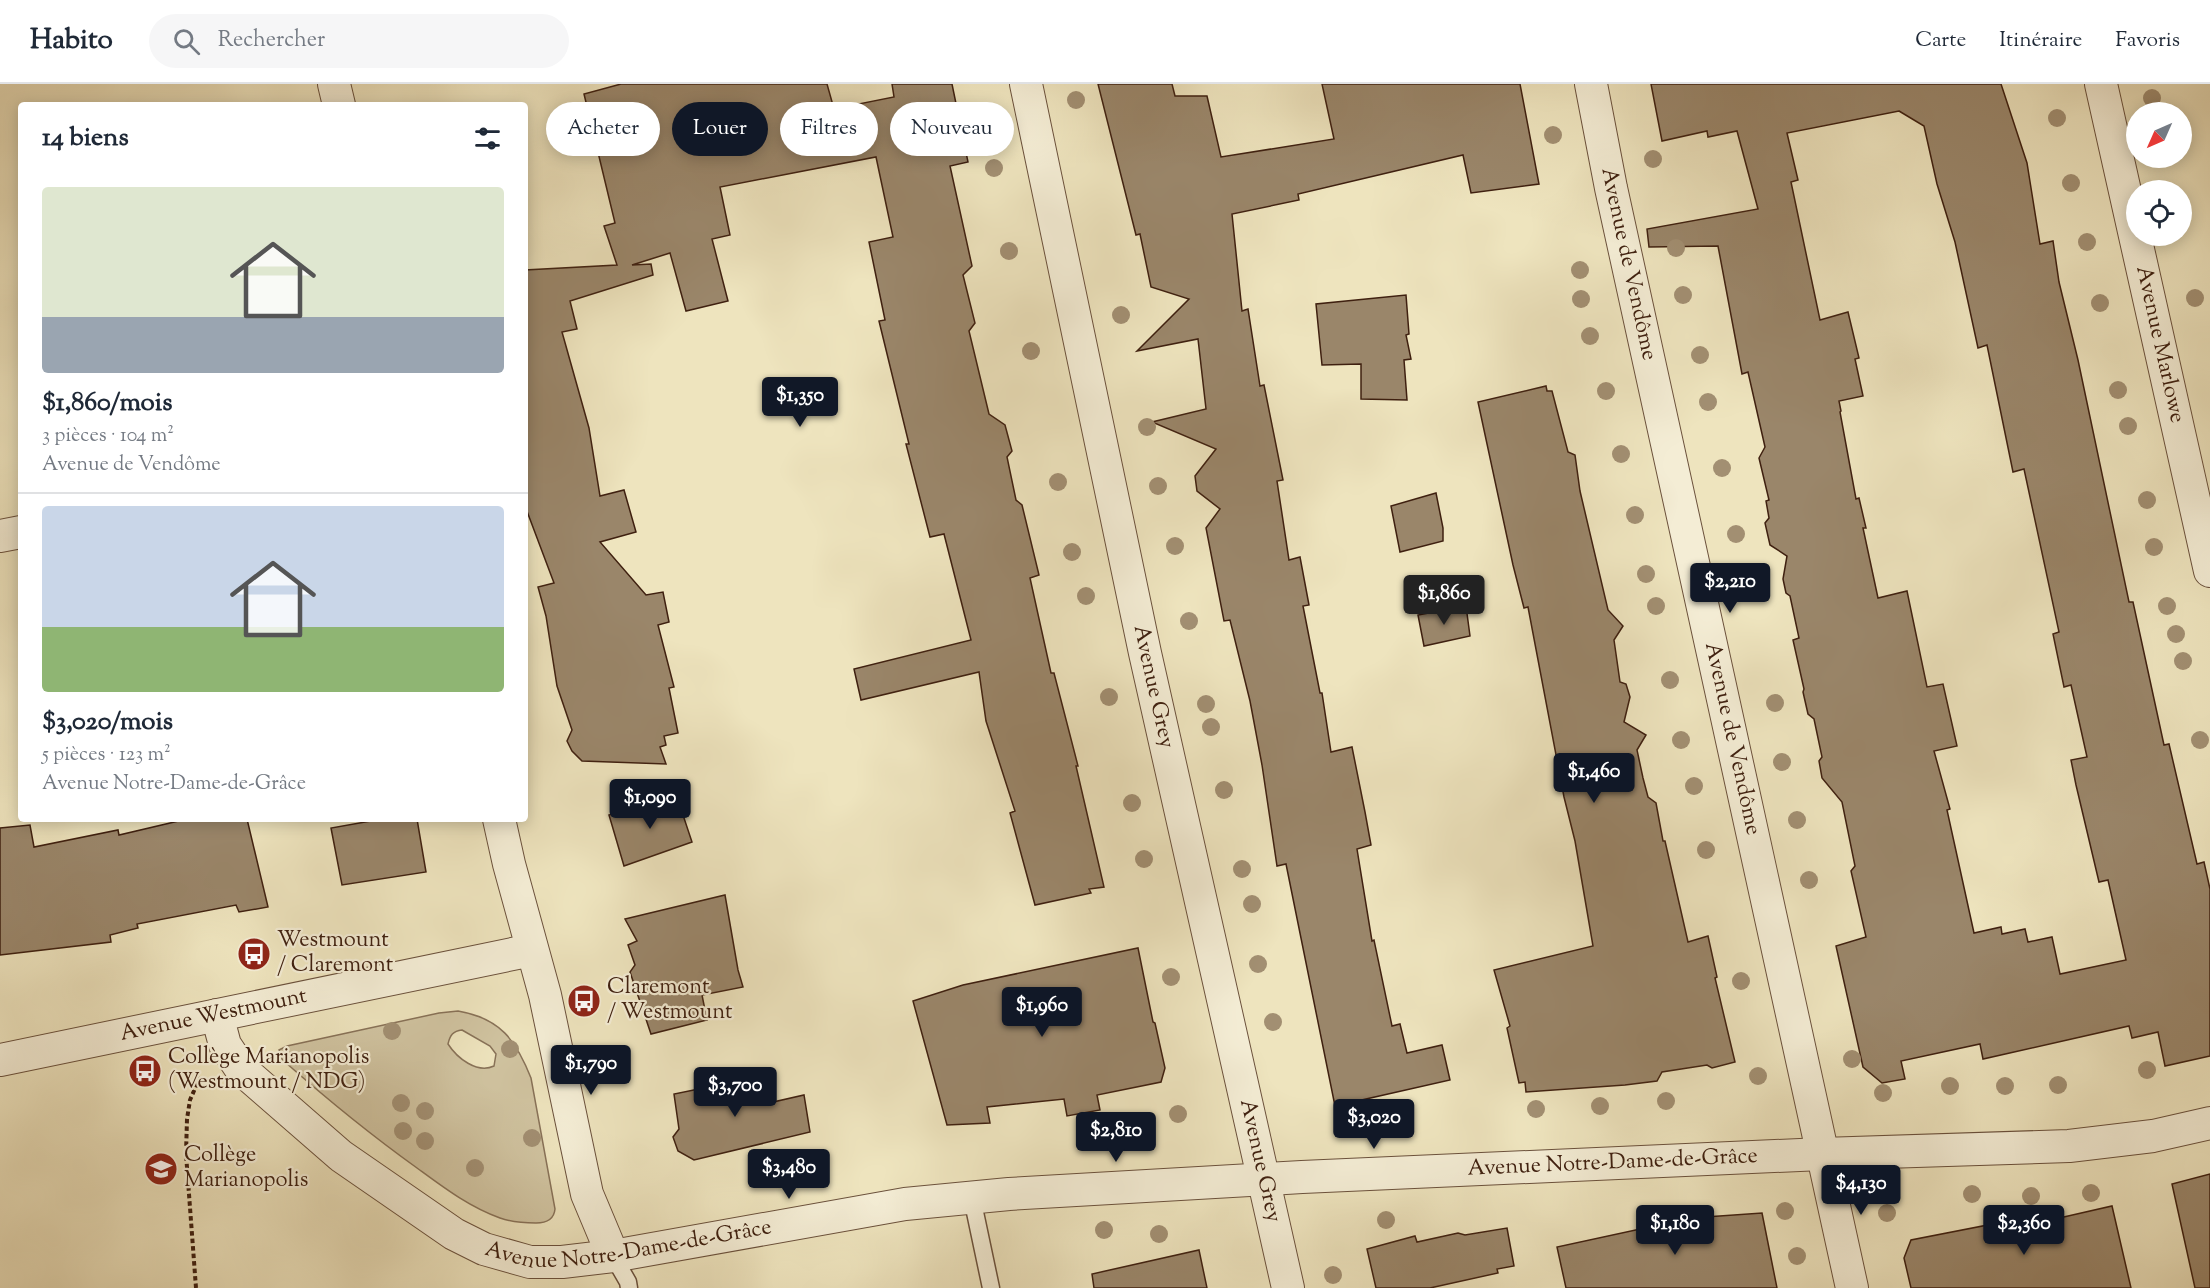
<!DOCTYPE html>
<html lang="fr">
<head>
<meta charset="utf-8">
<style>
	:root { --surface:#fff; --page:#f6f6f7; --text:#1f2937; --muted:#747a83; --line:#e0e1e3; --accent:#111827 }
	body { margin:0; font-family:"Sorts Mill Goudy",serif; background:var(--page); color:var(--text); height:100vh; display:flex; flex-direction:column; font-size:22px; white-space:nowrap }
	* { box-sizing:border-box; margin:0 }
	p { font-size:20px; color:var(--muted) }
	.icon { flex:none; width:33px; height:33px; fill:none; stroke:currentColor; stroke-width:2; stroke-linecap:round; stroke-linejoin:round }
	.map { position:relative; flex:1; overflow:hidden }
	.panel { position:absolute; left:18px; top:18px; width:510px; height:720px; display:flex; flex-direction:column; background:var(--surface); border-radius:6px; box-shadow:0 3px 15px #0003 }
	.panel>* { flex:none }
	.guide { position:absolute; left:546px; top:18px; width:570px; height:54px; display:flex; gap:12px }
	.needle { width:39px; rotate:225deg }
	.fabs { position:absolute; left:2126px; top:18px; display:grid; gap:12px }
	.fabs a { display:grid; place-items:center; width:66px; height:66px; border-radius:50%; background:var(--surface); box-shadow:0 3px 15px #0003; font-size:30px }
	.price { position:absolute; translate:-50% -51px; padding:0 14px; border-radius:6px; background:var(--accent); color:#fff; font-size:20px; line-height:39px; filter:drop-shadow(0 2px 3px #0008) }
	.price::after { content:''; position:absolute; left:50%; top:36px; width:18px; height:14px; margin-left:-9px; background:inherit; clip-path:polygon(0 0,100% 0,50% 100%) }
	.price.active { background:#222; color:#fff }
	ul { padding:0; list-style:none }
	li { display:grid; align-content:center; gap:12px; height:318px; padding:0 24px }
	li+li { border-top:2px solid var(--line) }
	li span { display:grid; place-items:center; height:186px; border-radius:6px; color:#555 }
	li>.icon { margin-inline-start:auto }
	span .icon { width:108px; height:108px; fill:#fffc; stroke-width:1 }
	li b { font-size:26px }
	h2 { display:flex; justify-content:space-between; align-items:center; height:72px; padding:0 24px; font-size:26px }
	.chip { padding:0 21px; border-radius:27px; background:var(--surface); box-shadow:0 3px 15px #0003; font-size:21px; line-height:54px }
	.chip.active { background:var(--accent); color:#fff }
	header { display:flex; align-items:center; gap:36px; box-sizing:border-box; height:84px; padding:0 30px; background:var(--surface); border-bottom:2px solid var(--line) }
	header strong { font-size:28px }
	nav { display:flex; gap:33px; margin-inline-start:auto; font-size:21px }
	.search { width:420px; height:54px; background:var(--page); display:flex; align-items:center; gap:15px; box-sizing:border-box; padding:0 21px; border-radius:33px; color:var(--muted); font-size:22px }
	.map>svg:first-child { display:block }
</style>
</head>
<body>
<header>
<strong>Habito</strong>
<div class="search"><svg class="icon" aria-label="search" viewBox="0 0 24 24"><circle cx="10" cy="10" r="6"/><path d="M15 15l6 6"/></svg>Rechercher</div>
<nav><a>Carte</a><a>Itinéraire</a><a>Favoris</a></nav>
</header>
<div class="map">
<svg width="2210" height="1204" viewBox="0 0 2210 1204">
	<rect width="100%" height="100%" fill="#eee4be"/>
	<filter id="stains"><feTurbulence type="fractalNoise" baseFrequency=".00333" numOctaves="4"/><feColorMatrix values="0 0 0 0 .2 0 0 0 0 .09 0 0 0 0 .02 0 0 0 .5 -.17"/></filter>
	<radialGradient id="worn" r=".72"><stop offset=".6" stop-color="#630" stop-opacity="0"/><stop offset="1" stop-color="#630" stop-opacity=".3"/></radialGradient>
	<path fill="#d0c3a0" stroke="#887258" stroke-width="1.5" fill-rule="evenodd" d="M 458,927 C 500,934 516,956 531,994 L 555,1125 C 554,1136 546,1139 536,1139 C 524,1139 511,1138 500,1134 C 469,1123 443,1103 417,1084 C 371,1051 328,1016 285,978 L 281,974 L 279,966 L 287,962 L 439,929 ZM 462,946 L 490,962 L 496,970 L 494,982 C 477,990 457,974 448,960 C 450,951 453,947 462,946 Z"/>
	<g fill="#9a866a" stroke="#3f2010" stroke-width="1.5" fill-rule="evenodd">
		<path d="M 621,0 L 827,0 L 834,25 L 894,13 L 892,0 L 952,0 L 968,78 L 950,82 L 972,182 L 963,191 L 975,239 L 969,247 L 989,330 L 1005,341 L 1012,367 L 1007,373 L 1016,416 L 1022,421 L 1039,491 L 1030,494 L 1051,589 L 1054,589 L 1078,682 L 1076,682 L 1104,803 L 1089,805 L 1091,809 L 1035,821 L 1010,729 L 1015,727 L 986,637 L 979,588 L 861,616 L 854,585 L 971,556 L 944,450 L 930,453 L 906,360 L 909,360 L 879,237 L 885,236 L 869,158 L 893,153 L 876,73 L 720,103 L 730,151 L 712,155 L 728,217 L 686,227 L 670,169 L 632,181 L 651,180 L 653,191 L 570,217 L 577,245 L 562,248 L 589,344 L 600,412 L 624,406 L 636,448 L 600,458 L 646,511 L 663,508 L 669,538 L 658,541 L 674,603 L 669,604 L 678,649 L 664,652 L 666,661 L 660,663 L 666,680 L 582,677 L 572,667 L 567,657 L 572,646 L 557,602 L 546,532 L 538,503 L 554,499 L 525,422 L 525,186 L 617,181 L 604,142 L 615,139 L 584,10 Z"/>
		<path d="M 1098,0 L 1172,0 L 1175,12 L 1207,12 L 1221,73 L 1334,55 L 1322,0 L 1520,0 L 1539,100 L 1471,109 L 1463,71 L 1298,110 L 1299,116 L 1232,130 L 1242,227 L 1248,225 L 1260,302 L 1264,301 L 1283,396 L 1277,397 L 1289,476 L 1300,473 L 1309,521 L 1303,522 L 1320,609 L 1322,609 L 1331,668 L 1352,663 L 1365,728 L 1371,761 L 1357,765 L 1372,857 L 1374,856 L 1392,942 L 1400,940 L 1407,969 L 1442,961 L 1450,996 L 1335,1022 L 1286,780 L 1277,782 L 1262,681 L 1250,617 L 1230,536 L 1224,537 L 1206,444 L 1220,425 L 1197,407 L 1195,392 L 1216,365 L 1152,338 L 1206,325 L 1198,255 L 1137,267 L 1189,215 L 1151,203 L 1140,150 L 1136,151 Z"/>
		<path d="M 1651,0 L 2001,0 L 2027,79 L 2040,160 L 2053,157 L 2059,198 L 2078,276 L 2129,518 L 2133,518 L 2164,661 L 2169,660 L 2197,780 L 2204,778 L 2210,805 L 2210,972 L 2165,982 L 2158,948 L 2132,954 L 2129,942 L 1983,975 L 1980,960 L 1901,977 L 1905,995 L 1882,999 L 1863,983 L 1836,862 L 1866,853 L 1851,787 L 1855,782 L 1842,718 L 1822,694 L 1819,677 L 1822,673 L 1814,635 L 1808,630 L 1803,608 L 1804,605 L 1793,556 L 1799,554 L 1790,512 L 1786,509 L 1783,495 L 1787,472 L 1770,461 L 1765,439 L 1769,434 L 1766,417 L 1769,416 L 1759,374 L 1765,363 L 1748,288 L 1742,290 L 1718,162 L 1649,163 L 1647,145 L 1758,125 L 1737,47 L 1708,53 L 1707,47 L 1662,57 ZM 1899,27 L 1924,42 L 1937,100 L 1955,158 L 1978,264 L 1987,261 L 2013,388 L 2024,385 L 2059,548 L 2053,550 L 2064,603 L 2071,601 L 2087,673 L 2071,676 L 2076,701 L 2099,798 L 2108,796 L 2126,876 L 2060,890 L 2052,853 L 2028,858 L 2025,845 L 2002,850 L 2001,843 L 1974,849 L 1947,726 L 1950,725 L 1934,667 L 1957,662 L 1943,600 L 1927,603 L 1907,507 L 1878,514 L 1863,444 L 1866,444 L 1859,414 L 1856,415 L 1840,328 L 1841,327 L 1839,317 L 1863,312 L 1855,275 L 1859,274 L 1848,228 L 1820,236 L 1791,98 L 1798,96 L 1787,49 Z"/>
		<path d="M 1406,211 L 1409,250 L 1406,251 L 1411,275 L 1404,276 L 1407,316 L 1361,315 L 1361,280 L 1322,281 L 1316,220 Z"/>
		<path d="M 1546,302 L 1547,307 L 1552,307 L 1568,368 L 1575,371 L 1580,407 L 1608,526 L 1623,542 L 1614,556 L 1620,598 L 1626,600 L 1630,613 L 1624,638 L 1646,651 L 1637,666 L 1643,694 L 1648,713 L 1656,719 L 1663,757 L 1665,757 L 1688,858 L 1708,852 L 1717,893 L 1715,894 L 1735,978 L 1712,984 L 1707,981 L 1662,988 L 1657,997 L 1625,1001 L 1526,1008 L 1525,998 L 1519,999 L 1507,944 L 1510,942 L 1494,886 L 1593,862 L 1575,757 L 1564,713 L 1528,523 L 1524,524 L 1513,481 L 1478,318 Z"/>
		<path d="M 1436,409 L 1443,444 L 1443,457 L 1400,468 L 1391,422 Z"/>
		<path d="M 1466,522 L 1470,552 L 1424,562 L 1418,531 Z"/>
		<path d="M 677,713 L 692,758 L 624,782 L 609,731 Z"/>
		<path d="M 187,735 L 247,735 L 268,823 L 239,828 L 236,821 L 137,840 L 138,844 L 110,851 L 111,858 L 0,871 L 0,744 L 30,741 L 34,763 L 118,746 L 119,751 Z"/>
		<path d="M 382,735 L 417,735 L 426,788 L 342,801 L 331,744 Z"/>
		<path d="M 725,811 L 738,886 L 743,903 L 702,911 L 707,936 L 651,950 L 630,888 L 635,881 L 628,861 L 637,857 L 625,835 Z"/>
		<path d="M 1138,864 L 1153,938 L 1155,939 L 1165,984 L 1161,998 L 1097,1011 L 1100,1026 L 1067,1032 L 1064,1015 L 987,1023 L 990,1039 L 947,1041 L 913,917 L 963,901 Z"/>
		<path d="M 767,991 L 773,1018 L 804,1011 L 810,1048 L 694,1076 L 678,1067 L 673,1053 L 679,1045 L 674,1010 Z"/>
		<path d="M 2210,1090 L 2210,1204 L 2195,1204 L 2172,1100 Z"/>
		<path d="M 2112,1122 L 2131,1204 L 1911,1204 L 1904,1174 L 1911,1156 L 1993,1140 L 1994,1149 Z"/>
		<path d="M 1762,1129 L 1777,1204 L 1566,1204 L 1557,1163 L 1691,1134 Z"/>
		<path d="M 1507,1144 L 1514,1182 L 1497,1185 L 1498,1189 L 1430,1204 L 1376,1204 L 1367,1165 L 1415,1152 L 1417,1158 L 1458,1149 L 1465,1151 Z"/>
		<path d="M 1199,1166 L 1207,1204 L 1094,1204 L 1092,1190 Z"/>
	</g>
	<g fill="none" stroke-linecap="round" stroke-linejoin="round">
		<g stroke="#6b513c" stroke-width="19">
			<g id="service">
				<path d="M 972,1114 L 991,1204"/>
				<path d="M 613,1172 L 628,1198 L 629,1204"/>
			</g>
		</g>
		<g stroke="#6b513c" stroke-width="34">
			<g id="minor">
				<path d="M 334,0 L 339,21"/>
				<path id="s1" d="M 1026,0 L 1145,569 L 1288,1204"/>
				<path id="s2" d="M 1591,0 L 1611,104 L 1852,1204"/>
				<path id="s3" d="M 2101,0 L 2210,487"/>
				<path d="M 0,452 L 21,448"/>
				<path d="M 499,735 L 509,780 L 545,911 L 587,1110 L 613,1172"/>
				<path id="s4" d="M 217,931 L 225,961 L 241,985 L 341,1072 L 454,1150 L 484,1165 L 530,1178 L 562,1178 L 613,1172 L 905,1120 L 1009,1110 L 1302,1093 L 1822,1070 L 2069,1062 L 2153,1052 L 2210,1039"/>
				<path id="s5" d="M 0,976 L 532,866"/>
			</g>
		</g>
		<path stroke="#3f2010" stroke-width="4" stroke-dasharray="4.5 3" stroke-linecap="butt" d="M 196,1204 L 186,1070 L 187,1035 L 190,1016 L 200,993"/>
		<use href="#service" stroke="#f4edd5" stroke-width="16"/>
		<use href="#minor" stroke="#f4edd5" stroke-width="32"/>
	</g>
	<g fill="#a28f72">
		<circle cx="2152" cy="14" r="9"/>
		<circle cx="1076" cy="16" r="9"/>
		<circle cx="2057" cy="34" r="9"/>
		<circle cx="1553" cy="51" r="9"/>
		<circle cx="974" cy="62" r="9"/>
		<circle cx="1653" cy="75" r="9"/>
		<circle cx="994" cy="84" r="9"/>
		<circle cx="2071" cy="99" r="9"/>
		<circle cx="2087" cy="158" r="9"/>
		<circle cx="1676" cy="164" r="9"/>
		<circle cx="1009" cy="167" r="9"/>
		<circle cx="1580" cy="186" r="9"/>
		<circle cx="1683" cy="211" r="9"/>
		<circle cx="2195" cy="214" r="9"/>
		<circle cx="1581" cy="215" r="9"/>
		<circle cx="2100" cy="219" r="9"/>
		<circle cx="1121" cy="231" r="9"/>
		<circle cx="1590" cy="252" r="9"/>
		<circle cx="1031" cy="267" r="9"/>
		<circle cx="1700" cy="271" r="9"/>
		<circle cx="2118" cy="306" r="9"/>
		<circle cx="1606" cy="307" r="9"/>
		<circle cx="1708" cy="318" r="9"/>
		<circle cx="2128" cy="342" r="9"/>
		<circle cx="1147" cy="343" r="9"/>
		<circle cx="1621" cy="370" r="9"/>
		<circle cx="1722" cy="384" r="9"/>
		<circle cx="1058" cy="398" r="9"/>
		<circle cx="1158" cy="402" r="9"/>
		<circle cx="2147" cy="416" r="9"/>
		<circle cx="1635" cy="431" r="9"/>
		<circle cx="1736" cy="450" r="9"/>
		<circle cx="1175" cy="462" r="9"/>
		<circle cx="2154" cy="463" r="9"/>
		<circle cx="1072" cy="468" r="9"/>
		<circle cx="1646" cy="490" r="9"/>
		<circle cx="1749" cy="506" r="9"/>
		<circle cx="1086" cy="512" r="9"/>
		<circle cx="1656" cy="522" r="9"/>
		<circle cx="2167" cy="522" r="9"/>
		<circle cx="1189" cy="537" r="9"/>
		<circle cx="2176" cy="550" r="9"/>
		<circle cx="2183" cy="577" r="9"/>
		<circle cx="1670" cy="596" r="9"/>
		<circle cx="1109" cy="613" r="9"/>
		<circle cx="1775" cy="619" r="9"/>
		<circle cx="1206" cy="620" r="9"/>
		<circle cx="1211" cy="643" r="9"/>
		<circle cx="1681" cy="656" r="9"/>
		<circle cx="2200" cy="656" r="9"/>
		<circle cx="1782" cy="678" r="9"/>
		<circle cx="1694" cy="702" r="9"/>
		<circle cx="1224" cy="706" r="9"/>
		<circle cx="1132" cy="719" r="9"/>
		<circle cx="1797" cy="736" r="9"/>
		<circle cx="1706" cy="766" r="9"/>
		<circle cx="1144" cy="775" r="9"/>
		<circle cx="1242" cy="785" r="9"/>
		<circle cx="1809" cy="796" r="9"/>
		<circle cx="1252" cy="820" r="9"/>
		<circle cx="1258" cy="880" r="9"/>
		<circle cx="1171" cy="893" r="9"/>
		<circle cx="1741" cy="897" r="9"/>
		<circle cx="1273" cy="938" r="9"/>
		<circle cx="392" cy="947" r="9"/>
		<circle cx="510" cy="965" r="9"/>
		<circle cx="1852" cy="975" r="9"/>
		<circle cx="2147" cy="986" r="9"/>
		<circle cx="1758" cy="992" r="9"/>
		<circle cx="2058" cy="1001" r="9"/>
		<circle cx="1950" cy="1002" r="9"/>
		<circle cx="2005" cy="1002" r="9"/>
		<circle cx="1883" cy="1009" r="9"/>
		<circle cx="1666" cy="1017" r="9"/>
		<circle cx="401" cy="1019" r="9"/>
		<circle cx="1600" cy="1022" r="9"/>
		<circle cx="1536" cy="1025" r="9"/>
		<circle cx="425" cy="1027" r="9"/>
		<circle cx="1178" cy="1030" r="9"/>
		<circle cx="403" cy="1047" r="9"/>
		<circle cx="532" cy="1054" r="9"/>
		<circle cx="425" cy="1057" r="9"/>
		<circle cx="475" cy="1084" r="9"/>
		<circle cx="2091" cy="1109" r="9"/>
		<circle cx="1972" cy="1110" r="9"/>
		<circle cx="2031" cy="1112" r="9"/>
		<circle cx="1785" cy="1127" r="9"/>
		<circle cx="1887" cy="1129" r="9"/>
		<circle cx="1386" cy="1136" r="9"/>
		<circle cx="1104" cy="1146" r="9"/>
		<circle cx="1159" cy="1150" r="9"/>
		<circle cx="1797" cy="1172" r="9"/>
		<circle cx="1333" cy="1191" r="9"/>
	</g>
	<defs>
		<g id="bus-disc" transform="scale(1.725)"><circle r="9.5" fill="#8f2418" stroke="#f4edd5"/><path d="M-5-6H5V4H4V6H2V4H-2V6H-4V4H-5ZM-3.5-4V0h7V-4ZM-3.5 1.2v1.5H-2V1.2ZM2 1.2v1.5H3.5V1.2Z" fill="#fff"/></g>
		<g id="university-disc" transform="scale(1.725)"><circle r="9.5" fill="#8f2418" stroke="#f4edd5"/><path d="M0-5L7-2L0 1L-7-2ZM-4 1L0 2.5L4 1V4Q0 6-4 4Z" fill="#fff"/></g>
	</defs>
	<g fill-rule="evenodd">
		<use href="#bus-disc" x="254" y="870"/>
		<use href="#bus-disc" x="584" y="917"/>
		<use href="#bus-disc" x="145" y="987"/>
		<use href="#university-disc" x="161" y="1085"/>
	</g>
	<g text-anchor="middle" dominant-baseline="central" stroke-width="4.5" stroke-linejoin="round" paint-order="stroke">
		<g font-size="22" fill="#3f2010" stroke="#f4edd5">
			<text stroke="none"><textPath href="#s2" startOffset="184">Avenue de Vendôme</textPath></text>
			<text stroke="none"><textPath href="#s3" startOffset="267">Avenue Marlowe</textPath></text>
			<text stroke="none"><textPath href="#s1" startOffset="616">Avenue Grey</textPath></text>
			<text stroke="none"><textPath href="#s2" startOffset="670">Avenue de Vendôme</textPath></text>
			<text stroke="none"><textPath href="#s5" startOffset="218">Avenue Westmount</textPath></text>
			<text stroke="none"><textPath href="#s1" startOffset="1102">Avenue Grey</textPath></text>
			<text stroke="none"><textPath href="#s4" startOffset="1500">Avenue Notre-Dame-de-Grâce</textPath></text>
			<text stroke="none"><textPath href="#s4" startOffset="510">Avenue Notre-Dame-de-Grâce</textPath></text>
		</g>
		<g font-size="22" fill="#3f2010" stroke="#f4edd5" text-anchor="start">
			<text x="277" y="857">Westmount<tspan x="277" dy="25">/ Claremont</tspan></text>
			<text x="607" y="904">Claremont<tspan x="607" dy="25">/ Westmount</tspan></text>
			<text x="168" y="974">Collège Marianopolis<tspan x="168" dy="25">(Westmount / NDG)</tspan></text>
			<text x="184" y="1072">Collège<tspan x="184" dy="25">Marianopolis</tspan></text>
		</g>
	</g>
	<rect width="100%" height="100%" filter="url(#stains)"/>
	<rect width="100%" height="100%" fill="url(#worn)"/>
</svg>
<div class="fabs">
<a><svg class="needle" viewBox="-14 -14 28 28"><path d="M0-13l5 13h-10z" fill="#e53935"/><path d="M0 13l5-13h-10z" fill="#747a83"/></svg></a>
<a><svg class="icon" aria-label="locate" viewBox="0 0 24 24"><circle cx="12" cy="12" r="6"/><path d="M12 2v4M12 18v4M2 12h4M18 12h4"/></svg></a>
</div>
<b class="price" style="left:800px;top:344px">$1,350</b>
<b class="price" style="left:1730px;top:530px">$2,210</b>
<b class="price active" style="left:1444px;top:542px">$1,860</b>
<b class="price" style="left:1594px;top:720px">$1,460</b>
<b class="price" style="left:650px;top:746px">$1,090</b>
<b class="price" style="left:1042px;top:954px">$1,960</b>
<b class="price" style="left:591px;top:1012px">$1,790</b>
<b class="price" style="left:735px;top:1034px">$3,700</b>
<b class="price" style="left:1374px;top:1066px">$3,020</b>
<b class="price" style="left:1116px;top:1079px">$2,810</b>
<b class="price" style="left:789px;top:1116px">$3,480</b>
<b class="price" style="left:1861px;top:1132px">$4,130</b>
<b class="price" style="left:1675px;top:1172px">$1,180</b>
<b class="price" style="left:2024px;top:1172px">$2,360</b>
<div class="guide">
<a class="chip">Acheter</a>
<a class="chip active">Louer</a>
<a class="chip">Filtres</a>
<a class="chip">Nouveau</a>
</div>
<section class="panel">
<h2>14 biens<svg class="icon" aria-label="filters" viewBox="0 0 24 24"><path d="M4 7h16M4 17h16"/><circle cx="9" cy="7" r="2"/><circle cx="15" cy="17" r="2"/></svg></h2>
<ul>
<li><span style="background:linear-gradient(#dfe7d0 70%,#9aa5b1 0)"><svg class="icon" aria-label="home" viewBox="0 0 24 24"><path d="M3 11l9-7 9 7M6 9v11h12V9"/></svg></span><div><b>$1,860/mois</b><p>3 pièces · 104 m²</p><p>Avenue de Vendôme</p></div></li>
<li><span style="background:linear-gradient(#c9d6e8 65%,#8fb573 0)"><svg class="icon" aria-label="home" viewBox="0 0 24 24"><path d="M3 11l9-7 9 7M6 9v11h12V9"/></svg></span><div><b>$3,020/mois</b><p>5 pièces · 123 m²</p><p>Avenue Notre-Dame-de-Grâce</p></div></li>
</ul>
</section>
</div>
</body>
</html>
